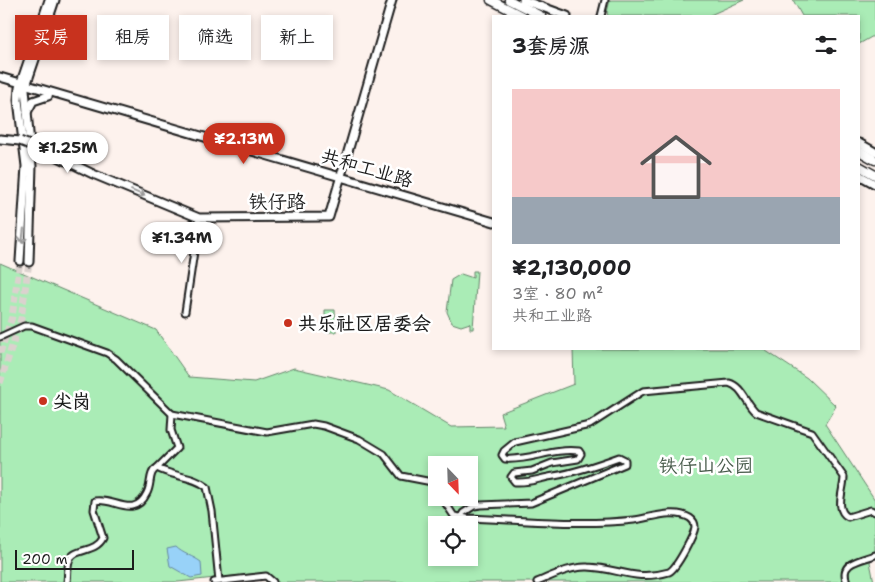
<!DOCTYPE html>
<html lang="zh">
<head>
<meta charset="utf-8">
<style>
	:root { --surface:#fff; --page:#f6f6f6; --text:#202124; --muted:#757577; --line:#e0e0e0; --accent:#c8321e }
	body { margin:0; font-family:"Shantell Sans","LXGW WenKai TC",sans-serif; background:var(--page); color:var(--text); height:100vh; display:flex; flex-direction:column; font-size:19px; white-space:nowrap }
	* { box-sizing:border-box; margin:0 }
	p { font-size:16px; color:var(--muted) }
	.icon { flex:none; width:28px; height:28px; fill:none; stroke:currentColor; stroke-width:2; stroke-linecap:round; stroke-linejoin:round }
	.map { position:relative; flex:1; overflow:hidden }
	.details { position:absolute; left:492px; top:15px; width:368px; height:335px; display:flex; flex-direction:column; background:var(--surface); border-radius:0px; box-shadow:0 2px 8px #0003 }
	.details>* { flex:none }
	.top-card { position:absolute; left:15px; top:15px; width:402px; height:45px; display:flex; gap:10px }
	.needle { width:32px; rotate:157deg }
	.buttons { position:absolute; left:428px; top:456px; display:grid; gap:10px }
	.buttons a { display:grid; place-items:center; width:50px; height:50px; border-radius:0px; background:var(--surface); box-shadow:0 2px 8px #0003; font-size:25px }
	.scale { position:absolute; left:15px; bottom:12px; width:119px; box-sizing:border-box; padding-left:5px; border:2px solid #1c1c1c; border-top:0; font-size:14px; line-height:18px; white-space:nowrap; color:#1c1c1c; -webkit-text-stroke:4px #fff; paint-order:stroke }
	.price { position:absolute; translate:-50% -42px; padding:0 11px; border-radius:18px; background:#fff; color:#222; font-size:16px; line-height:32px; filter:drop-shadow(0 1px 2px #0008) }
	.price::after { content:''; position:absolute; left:50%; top:30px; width:15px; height:11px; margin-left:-8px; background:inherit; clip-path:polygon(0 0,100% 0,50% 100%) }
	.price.selected { background:var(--accent); color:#fff }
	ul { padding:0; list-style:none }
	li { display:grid; align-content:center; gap:10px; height:265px; padding:0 20px }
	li+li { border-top:1px solid var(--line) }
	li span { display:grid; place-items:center; height:155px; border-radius:0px; color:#555 }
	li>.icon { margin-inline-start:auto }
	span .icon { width:90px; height:90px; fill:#fffc; stroke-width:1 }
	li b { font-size:21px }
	h2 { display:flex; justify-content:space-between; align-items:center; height:60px; padding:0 20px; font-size:21px }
	.chip { padding:0 18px; border-radius:0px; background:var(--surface); box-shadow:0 2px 8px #0003; font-size:18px; line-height:45px }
	.chip.selected { background:var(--accent); color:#fff }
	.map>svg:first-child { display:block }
</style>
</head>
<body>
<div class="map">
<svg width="875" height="582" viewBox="0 0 875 582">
	<rect width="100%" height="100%" fill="#fdf2ed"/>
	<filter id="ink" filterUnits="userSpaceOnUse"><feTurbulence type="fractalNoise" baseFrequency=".02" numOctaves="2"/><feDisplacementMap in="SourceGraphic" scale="10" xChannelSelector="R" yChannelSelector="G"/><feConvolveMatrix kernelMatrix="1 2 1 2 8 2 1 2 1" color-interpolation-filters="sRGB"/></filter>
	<g filter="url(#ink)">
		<g fill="#aaecb6" stroke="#638469" fill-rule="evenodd">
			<path d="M 610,0 L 744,0 L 708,16 L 608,16 L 607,12 Z"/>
			<path d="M 793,0 L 875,0 L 875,35 L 859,44 L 859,16 L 802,16 Z"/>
			<path d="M 0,263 L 156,330 L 189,377 L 254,382 L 294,368 L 389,390 L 451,427 L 504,426 L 500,413 L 574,384 L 573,349 L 763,349 L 807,378 L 836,406 L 825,424 L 875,500 L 875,554 L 870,562 L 874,582 L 266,582 L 264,574 L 261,573 L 178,582 L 0,582 ZM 436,465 L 469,465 L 469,498 L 436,498 ZM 436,525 L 469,525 L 469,558 L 436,558 Z"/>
			<path d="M 473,271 L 477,271 L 473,329 L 470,329 L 470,323 L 461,326 L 452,323 L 447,312 L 451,280 L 461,274 L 473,278 Z"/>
			<path d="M 325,310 L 335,310 L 336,332 L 325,332 Z"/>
		</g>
		<path fill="#98d2f8" stroke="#6689a0" d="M 176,547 C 183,554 193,556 201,562 L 202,576 L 191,578 L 170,566 L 167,549 Z"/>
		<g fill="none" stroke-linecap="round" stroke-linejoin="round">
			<g stroke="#dbd2ce" stroke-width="7" stroke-dasharray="7 3.5" stroke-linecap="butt">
				<path d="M 0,353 L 12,317 L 20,261"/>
				<path d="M 0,383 L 21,319 L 29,262"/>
			</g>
			<g stroke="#1c1c1c" stroke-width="9">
				<g id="street">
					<path d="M 601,16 L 605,0"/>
					<path d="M 185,312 L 199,218"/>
					<path d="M 0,337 L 24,326 L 32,326 L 107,353 L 116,359 L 172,414 L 171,430 L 177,448 L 157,468"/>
					<path d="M 172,414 L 267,432 L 313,424 L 324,426 L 359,439 L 384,454 L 401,476 L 432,482 L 436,486"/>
					<path d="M 442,498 L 454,516 L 467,518 C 522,520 579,526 634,520 C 650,518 675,508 690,518 C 693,520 695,523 695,527 C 694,535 677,568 669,572 C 635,582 618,568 588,567 C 571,566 552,576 537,582"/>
					<path d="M 462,517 L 463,513 L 474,506 L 481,505 L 531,503 L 625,464 L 625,460 L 619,457 C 597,465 577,472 554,476 C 539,478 532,483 515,482 L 511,477 L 514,473 L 532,471 L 552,463 L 578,459 L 581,454 L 579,451 C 551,448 531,461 505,459 L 502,455 L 504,451 L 515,442 L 590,425 L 643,391 L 729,383 C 742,386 746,403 756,412 L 812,432 L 844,477 C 844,490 834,510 848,517 L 871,510 L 875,512"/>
					<path d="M 67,582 C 68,576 67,568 69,562 C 72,547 95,554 103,538 L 94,510 L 95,501 C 114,497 134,520 147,493 C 152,484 148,473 157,468 C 173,477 194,476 207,487 L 212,511 L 219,581"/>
					<path d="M 214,582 L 266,576 L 273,582"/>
					<path d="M 847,582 C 838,562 862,560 875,555"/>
				</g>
			</g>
			<g stroke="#1c1c1c" stroke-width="11">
				<g id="secondary">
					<path d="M 523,0 L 567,16"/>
					<path d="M 0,77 L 494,222"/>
					<path d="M 27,112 L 33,101 L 48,96"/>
					<path d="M 0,139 L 20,141"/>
					<path d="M 859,143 L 875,152"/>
					<path d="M 52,154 L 93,174 L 199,218 L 329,217 L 392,0"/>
					<path d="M 859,175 L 875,184"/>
					<path d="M 20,261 L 26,166 L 18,100 L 19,88 L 49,0"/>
					<path d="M 29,262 L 32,166 L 25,89 L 55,0"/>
				</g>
			</g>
			<g stroke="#1c1c1c" stroke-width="11">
				<g id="primary">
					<path d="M 491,0 L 522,16"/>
					<path d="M 509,0 L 541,16"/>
					<path d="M 859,151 L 875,160"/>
					<path d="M 859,166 L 875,175"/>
				</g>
			</g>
			<use href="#street" stroke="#fff" stroke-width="5"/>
			<use href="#secondary" stroke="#fff" stroke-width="7"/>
			<use href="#primary" stroke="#fff" stroke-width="8"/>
			<g stroke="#1c1c1c" stroke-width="11" stroke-linecap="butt">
				<path id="secondary-bridge" d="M 20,141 L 52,154"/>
			</g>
			<use href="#secondary-bridge" stroke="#fff" stroke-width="7"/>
		</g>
		<defs><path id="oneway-shaft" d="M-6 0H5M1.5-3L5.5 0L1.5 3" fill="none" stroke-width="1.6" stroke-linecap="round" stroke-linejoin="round" transform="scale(1.25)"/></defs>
		<g stroke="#999">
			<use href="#oneway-shaft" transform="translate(138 193) rotate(22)"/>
			<use href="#oneway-shaft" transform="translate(23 236) rotate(96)"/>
		</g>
	</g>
	<g fill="#c8321e" stroke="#fff" stroke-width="2">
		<circle cx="288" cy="323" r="5"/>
		<circle cx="43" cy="401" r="5"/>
	</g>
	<g text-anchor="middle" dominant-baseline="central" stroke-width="5" stroke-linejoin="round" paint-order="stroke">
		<g font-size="19" fill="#1c1c1c" stroke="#fff">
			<text transform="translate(367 168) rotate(16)">共和工业路</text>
			<text x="277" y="201">铁仔路</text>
		</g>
		<g font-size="19" font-weight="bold" fill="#1c1c1c" stroke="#fff" text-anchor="start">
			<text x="298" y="323">共乐社区居委会</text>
			<text x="53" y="401">尖岗</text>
		</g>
		<g font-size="19" fill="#475a4a" stroke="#fff">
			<text x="706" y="465">铁仔山公园</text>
		</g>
	</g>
</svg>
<div class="buttons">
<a><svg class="needle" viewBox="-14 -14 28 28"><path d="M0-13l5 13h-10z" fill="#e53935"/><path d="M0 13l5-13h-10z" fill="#757577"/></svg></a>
<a><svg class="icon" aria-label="locate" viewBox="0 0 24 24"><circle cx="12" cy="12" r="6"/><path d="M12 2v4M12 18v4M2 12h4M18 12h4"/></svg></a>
</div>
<div class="scale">200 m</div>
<b class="price selected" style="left:244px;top:165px">¥2.13M</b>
<b class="price" style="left:68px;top:174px">¥1.25M</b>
<b class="price" style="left:182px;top:264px">¥1.34M</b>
<div class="top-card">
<a class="chip selected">买房</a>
<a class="chip">租房</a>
<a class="chip">筛选</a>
<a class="chip">新上</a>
</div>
<section class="details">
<h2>3套房源<svg class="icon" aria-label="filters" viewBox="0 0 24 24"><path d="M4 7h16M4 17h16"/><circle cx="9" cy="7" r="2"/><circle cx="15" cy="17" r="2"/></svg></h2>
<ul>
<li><span style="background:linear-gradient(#f6c9c9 70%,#9aa5b1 0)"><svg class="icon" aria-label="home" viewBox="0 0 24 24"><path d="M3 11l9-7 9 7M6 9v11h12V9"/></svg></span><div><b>¥2,130,000</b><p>3室 · 80 m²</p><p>共和工业路</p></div></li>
</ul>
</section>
</div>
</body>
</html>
